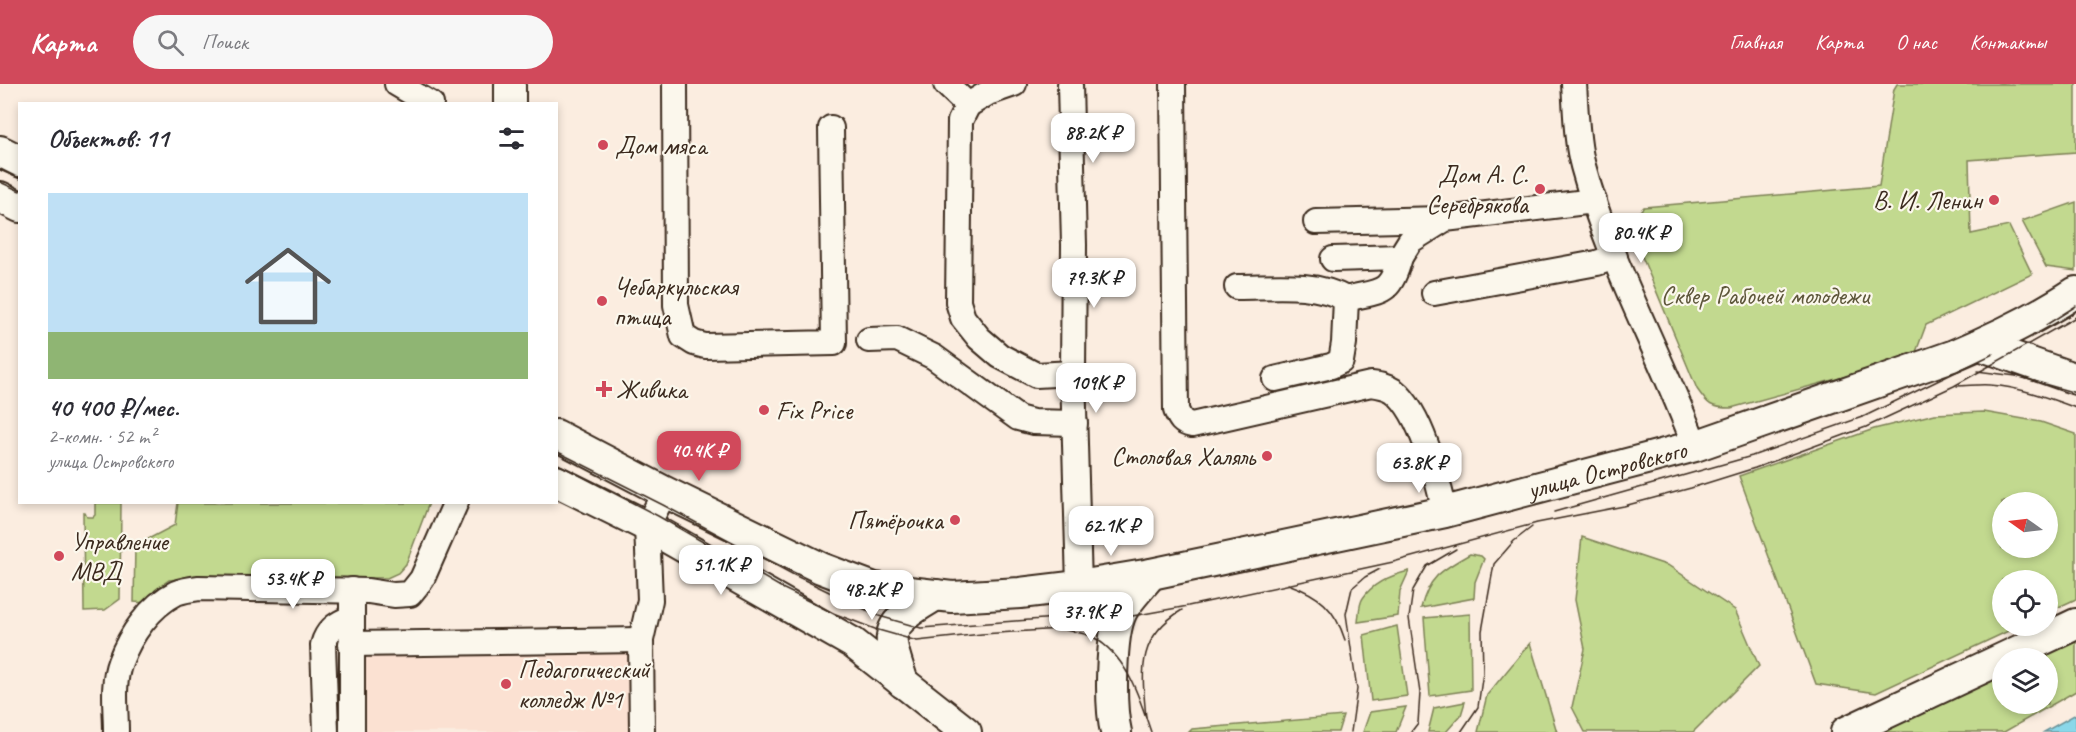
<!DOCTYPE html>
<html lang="ru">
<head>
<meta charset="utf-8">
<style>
	:root { --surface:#fff; --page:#f7f7f7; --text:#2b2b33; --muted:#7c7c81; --accent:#d1495b }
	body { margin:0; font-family:Caveat,sans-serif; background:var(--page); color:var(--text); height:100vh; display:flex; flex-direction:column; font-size:22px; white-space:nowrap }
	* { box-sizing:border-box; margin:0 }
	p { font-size:20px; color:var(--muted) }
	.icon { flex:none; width:33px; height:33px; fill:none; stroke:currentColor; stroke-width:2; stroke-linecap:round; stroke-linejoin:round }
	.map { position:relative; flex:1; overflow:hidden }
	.panel { position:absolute; left:18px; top:18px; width:540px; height:402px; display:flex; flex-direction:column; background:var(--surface); border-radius:0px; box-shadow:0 3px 9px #0003 }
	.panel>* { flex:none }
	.needle { width:39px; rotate:284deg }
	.buttons { position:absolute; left:1992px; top:408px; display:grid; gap:12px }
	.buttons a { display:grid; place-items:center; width:66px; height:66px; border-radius:50%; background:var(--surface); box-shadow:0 3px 9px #0003; font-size:30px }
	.price { position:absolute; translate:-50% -51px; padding:0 14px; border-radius:12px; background:#fff; color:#222; font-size:20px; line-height:39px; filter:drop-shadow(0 2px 3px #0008) }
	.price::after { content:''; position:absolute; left:50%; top:36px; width:18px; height:14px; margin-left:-9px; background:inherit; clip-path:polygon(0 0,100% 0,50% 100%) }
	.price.current { background:var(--accent); color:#fff }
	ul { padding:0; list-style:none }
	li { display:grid; align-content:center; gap:12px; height:318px; padding:0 30px }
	li span { display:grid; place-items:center; height:186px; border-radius:0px; color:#555 }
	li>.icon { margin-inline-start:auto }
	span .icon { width:108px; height:108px; fill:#fffc; stroke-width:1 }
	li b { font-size:26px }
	h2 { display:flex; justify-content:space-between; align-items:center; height:72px; padding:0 30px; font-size:26px }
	header { display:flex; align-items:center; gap:36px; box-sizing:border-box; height:84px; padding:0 30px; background:var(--accent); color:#fff }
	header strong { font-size:28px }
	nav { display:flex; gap:33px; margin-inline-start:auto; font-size:21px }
	.search { width:420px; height:54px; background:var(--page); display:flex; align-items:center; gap:15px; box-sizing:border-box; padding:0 21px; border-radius:33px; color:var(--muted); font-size:22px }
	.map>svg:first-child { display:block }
</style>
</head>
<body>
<header>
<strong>Карта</strong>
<div class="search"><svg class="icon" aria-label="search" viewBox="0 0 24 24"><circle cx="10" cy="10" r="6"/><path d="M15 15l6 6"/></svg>Поиск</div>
<nav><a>Главная</a><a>Карта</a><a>О нас</a><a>Контакты</a></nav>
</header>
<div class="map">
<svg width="2076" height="648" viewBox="0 0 2076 648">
	<rect width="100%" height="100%" fill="#fbede0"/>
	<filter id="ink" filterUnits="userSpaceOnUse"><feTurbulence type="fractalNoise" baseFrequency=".0167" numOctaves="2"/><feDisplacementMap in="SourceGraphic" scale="12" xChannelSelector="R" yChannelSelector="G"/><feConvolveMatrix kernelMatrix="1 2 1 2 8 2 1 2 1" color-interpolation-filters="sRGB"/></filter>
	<g filter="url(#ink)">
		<path fill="#fbe1d2" d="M 647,547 L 648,648 L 365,648 L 363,551 Z"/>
		<g fill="#c2d98f" stroke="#7e8256" stroke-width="1.5" fill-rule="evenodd">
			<path d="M 1897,0 L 2076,0 L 2076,68 L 1969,76 L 1971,150 L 2009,142 L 2032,190 L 1926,241 L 1916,268 L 1865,287 L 1731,324 C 1711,324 1708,321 1697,305 L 1633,151 L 1633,134 L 1644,123 L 1879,102 L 1894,5 Z"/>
			<path d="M 2076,118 L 2076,187 L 2046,183 L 2022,137 Z"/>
			<path d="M 1984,328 L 2041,338 L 2076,350 L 2076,515 L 2048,528 L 2048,496 L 2002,496 L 2002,542 L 2019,542 L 1876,609 L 1816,600 L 1739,392 L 1874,345 L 1935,330 ZM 2002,418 L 2048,418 L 2048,464 L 2002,464 Z"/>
			<path d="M 95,419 L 121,419 L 120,515 L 105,526 L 84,527 L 83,429 L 85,429 L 87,433 L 93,433 L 95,431 Z"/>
			<path d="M 178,419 L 429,419 L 406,480 L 398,489 L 387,494 L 210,492 L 169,496 L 155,506 L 147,519 L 134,518 L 135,462 L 175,441 Z"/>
			<path d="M 1582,453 L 1669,482 L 1735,526 L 1759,582 L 1693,648 L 1585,648 L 1572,623 L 1585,565 L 1575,516 Z"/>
			<path d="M 1470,470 L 1481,472 L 1484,475 L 1475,498 L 1474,514 L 1421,524 C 1429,492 1442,486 1470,470 Z"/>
			<path d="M 1409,487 L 1400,507 L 1398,532 L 1358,538 C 1359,531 1359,519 1363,514 C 1373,499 1392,491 1409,487 Z"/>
			<path d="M 1470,530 L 1471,606 L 1430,612 L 1424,534 Z"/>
			<path d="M 1397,542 L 1407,612 L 1371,617 L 1364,551 Z"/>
			<path d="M 2076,555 L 2076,607 L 2004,648 L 1881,648 L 1893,638 L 2002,588 L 2002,620 L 2048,620 L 2048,574 L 2032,574 Z"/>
			<path d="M 1530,559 L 1557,648 L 1478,648 L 1487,611 Z"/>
			<path d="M 1465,618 L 1461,631 L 1446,648 L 1428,648 L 1434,624 Z"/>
			<path d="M 1406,623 L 1396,648 L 1363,648 L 1370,628 Z"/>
			<path d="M 1343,632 L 1338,648 L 1189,648 L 1192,645 Z"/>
		</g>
		<path fill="#8ad7e9" stroke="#6a9298" stroke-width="1.5" d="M 2076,630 L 2076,648 L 2044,648 Z"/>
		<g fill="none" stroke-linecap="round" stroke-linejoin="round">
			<g stroke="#3b2a1e" stroke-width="28">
				<g id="minor">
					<path d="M 397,0 L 431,20"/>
					<path d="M 675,0 L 676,221 L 683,252 L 694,259 L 705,262 L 834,259 L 831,44"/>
					<path d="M 946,0 L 968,21 L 988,9 L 1014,0"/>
					<path d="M 1070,0 L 1074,161 L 1073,289 L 1079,502"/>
					<path d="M 1173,0 L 1176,326 C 1180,335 1182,339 1192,341 L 1371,300 C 1379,301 1387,302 1394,307 C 1422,329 1437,394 1445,428"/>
					<path d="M 1574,0 C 1576,27 1576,56 1583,82 C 1609,179 1660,268 1695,362"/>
					<path d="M 968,21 L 960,37 L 958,218 L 963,234 L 979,254 L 1000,272 L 1036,291 L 1073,289"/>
					<path d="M 1316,138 L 1443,135"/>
					<path d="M 1333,175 L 1400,173 L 1410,157 L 1445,135 L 1594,117"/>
					<path d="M 1237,203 C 1273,203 1313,197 1346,215 C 1381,206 1390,212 1400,173"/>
					<path d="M 1434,209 L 1597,179 L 1615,173"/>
					<path d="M 869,256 L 897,255 L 934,273 L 1018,334 L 1033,338 L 1075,339"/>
					<path d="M 1275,295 L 1331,282 L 1341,277 L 1344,259 L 1346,215"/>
					<path d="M 352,506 L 352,648"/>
					<path d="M 351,560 L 641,556"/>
					<path d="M 116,648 C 116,625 112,599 120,578 C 130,551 150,522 176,509 C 183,506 191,505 199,504 L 368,507 L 394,511 L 410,510 L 422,495 L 456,418"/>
					<path d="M 326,648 L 323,561 C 327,546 337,539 351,534"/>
					<path d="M 642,648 L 641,556 L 650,516 L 647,442 L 665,408"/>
				</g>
			</g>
			<g stroke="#3b2a1e" stroke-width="34">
				<g id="major">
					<path d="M 510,20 L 510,0"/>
					<path d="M 0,67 L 20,77"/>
					<path d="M 0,113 L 20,123"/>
					<path d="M 1980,261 L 2076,295"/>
					<path id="s1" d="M 556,351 L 665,408 L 821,484 L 874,504 L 952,513 L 1020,509 L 1079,502 L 1151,490 L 1445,428 L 1695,362 L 1952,272 C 1995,254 2037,234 2076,208"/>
					<path d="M 556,397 L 647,442 L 853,559 L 966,648"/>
					<path d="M 903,599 C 900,587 890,563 892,552 C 894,533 922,520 936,511"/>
					<path d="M 1116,648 C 1110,623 1110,550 1122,527 C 1129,514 1142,502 1151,490"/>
					<path d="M 1846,648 L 2076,540"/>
				</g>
			</g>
			<use href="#minor" stroke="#fbf7ec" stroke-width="24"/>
			<use href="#major" stroke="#fbf7ec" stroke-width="30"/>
			<g stroke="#3b2a1e" stroke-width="1.5">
				<path d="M 0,86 L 20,95"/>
				<path d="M 0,98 L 20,107"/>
				<path d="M 2046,241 L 2076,222"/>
				<path d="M 1977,287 L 2016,292 L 2076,309"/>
				<path d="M 1957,302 C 1968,302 1979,300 1990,301 C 2019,303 2049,314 2076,324"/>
				<path d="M 556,367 L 663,421 L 794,491 L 879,532 L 921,544 L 1098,531"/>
				<path d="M 556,379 L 658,432 L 784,505 L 833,529 L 875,545 L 917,557 L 982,550 L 1060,545 L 1188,522 L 1393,478 L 1537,439 L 1624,422 L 1691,404 L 1755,384 L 1866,343 L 1954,302 L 2076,233"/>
				<path d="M 1554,428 L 1752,372 L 1865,332 L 1993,270"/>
				<path d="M 1288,500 C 1319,511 1335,524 1345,556"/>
				<path d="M 1066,546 C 1074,548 1086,549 1093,553 C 1128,573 1139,613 1151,648"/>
				<path d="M 1146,634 C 1142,587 1136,554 1182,526"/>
				<path d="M 1351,648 L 1357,605 L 1346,530 L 1352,504 L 1365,493 L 1380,485"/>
				<path d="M 1411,648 L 1418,639 L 1420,609 L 1409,534 L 1413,506 L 1427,482 L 1456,465"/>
				<path d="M 1461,648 L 1478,623 L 1483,588 L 1482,547 L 1494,480 L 1514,457 L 1532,443"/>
			</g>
		</g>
	</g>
	<g fill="#d1495b" stroke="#fbf7ec" stroke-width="2">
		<circle cx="603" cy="61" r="6"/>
		<circle cx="1540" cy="105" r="6"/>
		<circle cx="1994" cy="116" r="6"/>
		<circle cx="602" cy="217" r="6"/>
		<path d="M601 296h6v6h6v6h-6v6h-6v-6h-6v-6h6z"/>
		<circle cx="764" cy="326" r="6"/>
		<circle cx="1267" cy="372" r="6"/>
		<circle cx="955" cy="436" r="6"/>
		<circle cx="59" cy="472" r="6"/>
		<circle cx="506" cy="600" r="6"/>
	</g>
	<g text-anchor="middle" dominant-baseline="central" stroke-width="4.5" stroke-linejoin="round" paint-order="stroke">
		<g font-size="26" fill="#3b2a1e" stroke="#fbf7ec" text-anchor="start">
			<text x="615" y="61">Дом мяса</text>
			<text x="1528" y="90" text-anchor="end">Дом А. С.<tspan x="1528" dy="30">Серебрякова</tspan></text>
			<text x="1982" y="116" text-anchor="end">В. И. Ленин</text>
			<text x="614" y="202">Чебаркульская<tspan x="614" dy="30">птица</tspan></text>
			<text x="616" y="305">Живика</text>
			<text x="776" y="326">Fix Price</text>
			<text x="1255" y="372" text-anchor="end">Столовая Халяль</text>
			<text x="943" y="436" text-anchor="end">Пятёрочка</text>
			<text x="71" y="457">Управление<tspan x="71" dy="30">МВД</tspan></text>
			<text x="518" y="585">Педагогический<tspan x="518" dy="30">колледж №1</tspan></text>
		</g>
		<g font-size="26" fill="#5d563a" stroke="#fbf7ec">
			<text x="1765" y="211">Сквер Рабочей молодежи</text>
		</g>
		<g font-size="26" fill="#3b2a1e" stroke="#fbf7ec">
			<text stroke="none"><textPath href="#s1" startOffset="1100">улица Островского</textPath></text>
		</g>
	</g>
</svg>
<div class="buttons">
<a><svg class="needle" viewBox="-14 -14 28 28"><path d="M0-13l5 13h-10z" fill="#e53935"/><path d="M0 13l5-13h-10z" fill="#7c7c81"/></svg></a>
<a><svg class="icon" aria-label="locate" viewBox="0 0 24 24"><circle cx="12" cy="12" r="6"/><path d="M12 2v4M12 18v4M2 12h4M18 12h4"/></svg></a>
<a><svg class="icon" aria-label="layers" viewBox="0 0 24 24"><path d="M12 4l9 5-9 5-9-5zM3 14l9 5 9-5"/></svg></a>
</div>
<b class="price" style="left:1093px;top:80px">88.2K ₽</b>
<b class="price" style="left:1641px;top:180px">80.4K ₽</b>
<b class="price" style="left:1094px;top:225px">79.3K ₽</b>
<b class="price" style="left:1096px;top:330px">109K ₽</b>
<b class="price current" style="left:699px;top:398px">40.4K ₽</b>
<b class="price" style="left:1419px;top:410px">63.8K ₽</b>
<b class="price" style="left:1111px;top:473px">62.1K ₽</b>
<b class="price" style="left:721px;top:512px">51.1K ₽</b>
<b class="price" style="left:293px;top:526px">53.4K ₽</b>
<b class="price" style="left:872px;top:537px">48.2K ₽</b>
<b class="price" style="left:1091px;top:559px">37.9K ₽</b>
<section class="panel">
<h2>Объектов: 11<svg class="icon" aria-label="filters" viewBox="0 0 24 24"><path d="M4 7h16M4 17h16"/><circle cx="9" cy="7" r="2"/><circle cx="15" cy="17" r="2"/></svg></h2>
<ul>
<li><span style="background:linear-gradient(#bfe0f5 75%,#8fb573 0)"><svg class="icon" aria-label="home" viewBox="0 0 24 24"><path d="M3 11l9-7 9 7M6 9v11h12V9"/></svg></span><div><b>40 400 ₽/мес.</b><p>2-комн. · 52 m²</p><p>улица Островского</p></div></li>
</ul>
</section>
</div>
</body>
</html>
